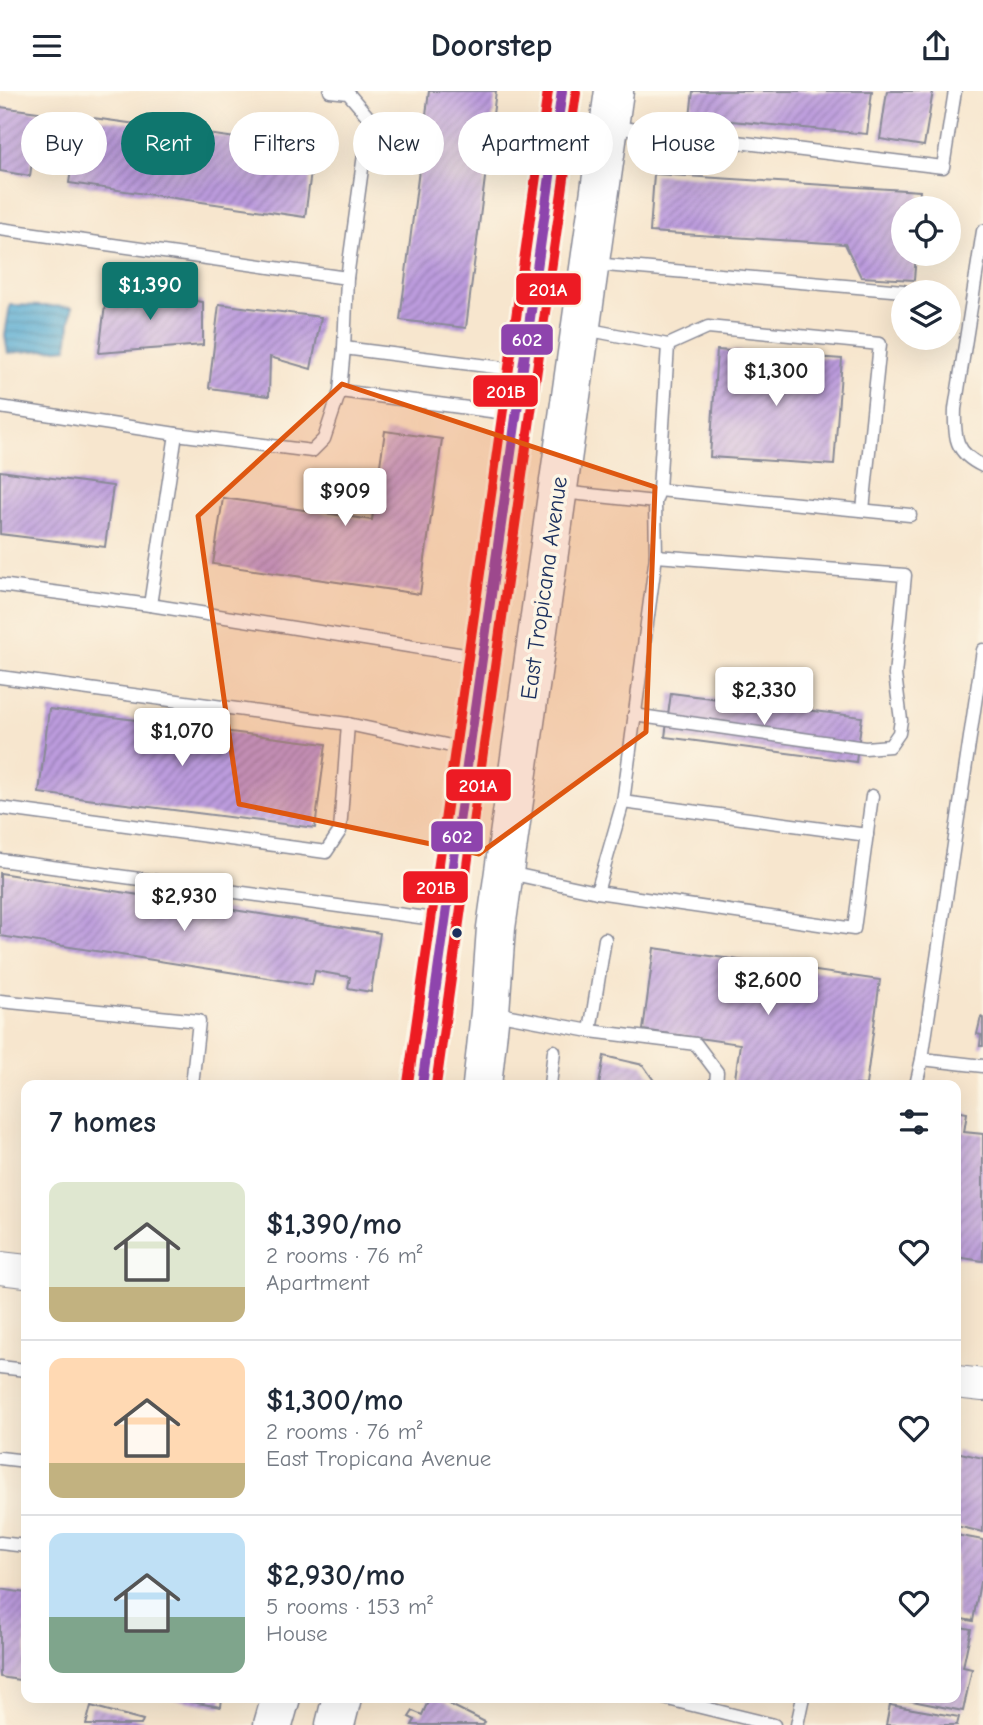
<!DOCTYPE html>
<html lang="en">
<head>
<meta charset="utf-8">
<style>
	:root { --surface:#fff; --page:#f6f6f7; --text:#1f2937; --muted:#747a83; --line:#e0e1e3; --accent:#0f766e }
	body { margin:0; font-family:"Comic Neue",sans-serif; background:var(--page); color:var(--text); height:100vh; display:flex; flex-direction:column; font-size:26px; white-space:nowrap }
	* { box-sizing:border-box; margin:0 }
	p { font-size:23px; color:var(--muted) }
	.icon { flex:none; width:38px; height:38px; fill:none; stroke:currentColor; stroke-width:2; stroke-linecap:round; stroke-linejoin:round }
	.map { position:relative; flex:1; overflow:hidden }
	.drawer { position:absolute; left:21px; top:989px; width:940px; height:623px; display:flex; flex-direction:column; background:var(--surface); border-radius:14px; box-shadow:0 7px 28px #0002 }
	.drawer>* { flex:none }
	.guide { position:absolute; left:21px; top:21px; width:942px; height:63px; display:flex; gap:14px }
	.fabs { position:absolute; left:891px; top:105px; display:grid; gap:14px }
	.fabs a { display:grid; place-items:center; width:70px; height:70px; border-radius:50%; background:var(--surface); box-shadow:0 7px 28px #0002; font-size:35px }
	.price { position:absolute; translate:-50% -60px; padding:0 16px; border-radius:7px; background:#fff; color:#222; font-size:23px; line-height:46px; filter:drop-shadow(0 2px 4px #0008) }
	.price::after { content:''; position:absolute; left:50%; top:42px; width:21px; height:16px; margin-left:-10px; background:inherit; clip-path:polygon(0 0,100% 0,50% 100%) }
	.price.selected { background:var(--accent); color:#fff }
	ul { padding:0; list-style:none }
	li { display:flex; align-items:center; gap:21px; height:175px; padding:0 28px }
	li+li { border-top:2px solid var(--line) }
	li span { display:grid; place-items:center; flex:none; width:196px; height:140px; border-radius:14px; color:#555 }
	li>.icon { margin-inline-start:auto }
	span .icon { width:84px; height:84px; fill:#fffc; stroke-width:1 }
	li b { font-size:30px }
	h2 { display:flex; justify-content:space-between; align-items:center; height:84px; padding:0 28px; font-size:30px }
	.chip { padding:0 24px; border-radius:32px; background:var(--surface); box-shadow:0 7px 28px #0002; font-size:24px; line-height:63px }
	.chip.selected { background:var(--accent); color:#fff }
	header { display:flex; justify-content:space-between; align-items:center; height:91px; padding:0 28px; background:var(--surface); font-size:32px; font-weight:800 }
	.map>svg:first-child { display:block }
</style>
</head>
<body>
<header><svg class="icon" aria-label="menu" viewBox="0 0 24 24"><path d="M4 6h16M4 12h16M4 18h16"/></svg>Doorstep<svg class="icon" aria-label="share" viewBox="0 0 24 24"><path d="M12 15V3M7 8l5-5 5 5M5 13v7h14v-7"/></svg></header>
<div class="map">
<svg width="983" height="1634" viewBox="0 0 983 1634">
	<defs>
		<pattern id="water-rules" width="6" height="5" patternUnits="userSpaceOnUse" patternTransform="scale(1.75)"><rect width="6" height="5" fill="#57abd2"/><path d="M0 2.5h6" fill="none" stroke="#478cae"/></pattern>
		<pattern id="building-hatch" width="6" height="6" patternUnits="userSpaceOnUse" patternTransform="scale(1.75)"><rect width="6" height="6" fill="#bc9bdd"/><path d="M-1 1l2-2M0 6l6-6M5 7l2-2" fill="none" stroke="#987fb6"/></pattern>
	</defs>
	<rect width="100%" height="100%" fill="#fcf5e5"/>
	<filter id="ink" filterUnits="userSpaceOnUse"><feTurbulence type="fractalNoise" baseFrequency=".0143" numOctaves="2"/><feDisplacementMap in="SourceGraphic" scale="14" xChannelSelector="R" yChannelSelector="G"/><feConvolveMatrix kernelMatrix="1 2 1 2 8 2 1 2 1" color-interpolation-filters="sRGB"/></filter>
	<filter id="wash" filterUnits="userSpaceOnUse"><feTurbulence type="fractalNoise" baseFrequency=".00686" numOctaves="4" result="noise"/><feDisplacementMap in="SourceGraphic" scale="28" xChannelSelector="R" yChannelSelector="G"/><feGaussianBlur stdDeviation="1.57" result="paint"/><feColorMatrix in="noise" values="0 0 0 0 0 0 0 0 0 0 0 0 0 0 0 0 0 1.4 0 .05"/><feComposite in="paint" operator="in"/></filter>
	<g filter="url(#wash)">
		<rect width="100%" height="100%" fill="#f7e6ce"/>
		<path fill="url(#water-rules)" stroke="#396d98" stroke-width="2" d="M 10,214 L 72,216 L 67,257 L 8,262 L 5,244 Z"/>
		<g id="blocks">
			<g fill="url(#building-hatch)">
				<path d="M 429,0 L 496,0 L 466,237 L 400,229 Z"/>
				<path d="M 693,0 L 872,0 L 867,43 L 690,26 Z"/>
				<path d="M 887,0 L 933,0 L 924,55 L 880,48 Z"/>
				<path d="M 0,16 L 39,21 L 30,85 L 0,80 Z"/>
				<path d="M 79,25 L 314,58 L 305,126 L 69,92 Z"/>
				<path d="M 654,83 L 920,100 L 918,117 L 903,117 L 903,163 L 916,163 L 914,189 L 861,186 L 845,153 L 650,141 Z"/>
				<path d="M 107,198 L 203,211 L 203,254 L 99,262 Z"/>
				<path d="M 219,213 L 321,226 L 311,278 L 270,266 L 269,305 L 209,297 Z"/>
				<path d="M 717,259 L 842,268 L 834,374 L 710,366 Z"/>
				<path d="M 385,340 L 442,348 L 420,503 L 213,473 L 223,407 L 372,429 Z"/>
				<path d="M 0,380 L 113,395 L 105,456 L 0,443 Z"/>
				<path d="M 671,602 L 862,626 L 856,671 L 665,646 Z"/>
				<path d="M 49,618 L 326,653 L 315,737 L 39,702 Z"/>
				<path d="M 0,782 L 380,842 L 371,901 L 348,897 L 350,886 L 315,880 L 312,894 L 0,845 Z"/>
				<path d="M 654,857 L 880,889 L 866,994 L 734,994 L 740,953 L 643,939 Z"/>
				<path d="M 981,926 L 983,927 L 983,955 L 980,955 L 981,944 L 977,943 Z"/>
				<path d="M 604,965 L 643,974 L 657,994 L 599,994 Z"/>
				<path d="M 956,1020 L 967,1022 L 964,1041 L 983,1043 L 983,1170 L 956,1166 Z"/>
				<path d="M 956,1361 L 983,1367 L 983,1441 L 956,1435 Z"/>
				<path d="M 956,1444 L 983,1449 L 983,1491 L 980,1491 L 973,1530 L 956,1527 Z"/>
				<path d="M 0,1498 L 26,1502 L 26,1590 L 0,1586 Z"/>
				<path d="M 956,1535 L 971,1538 L 963,1576 L 972,1578 L 963,1620 L 902,1608 L 956,1606 Z"/>
				<path d="M 161,1606 L 222,1606 L 221,1616 Z"/>
				<path d="M 430,1606 L 435,1606 L 485,1631 L 483,1634 L 412,1634 L 415,1629 L 409,1626 L 413,1620 L 422,1624 Z"/>
				<path d="M 890,1614 L 959,1626 L 957,1634 L 886,1634 Z"/>
				<path d="M 91,1615 L 143,1629 L 141,1634 L 86,1634 Z"/>
			</g>
		</g>
	</g>
	<g filter="url(#ink)">
		<use href="#blocks" fill-opacity="0" stroke="#898a96" stroke-width="2"/>
		<g fill="none" stroke-linecap="round" stroke-linejoin="round">
			<g stroke="#898a96" stroke-width="15">
				<g id="service">
					<path d="M 613,36 L 943,76 L 955,0"/>
					<path d="M 0,138 L 347,187 L 369,27 L 348,2 L 330,0"/>
					<path d="M 983,140 L 955,318 C 954,346 955,362 983,375"/>
					<path d="M 594,173 L 903,200"/>
					<path d="M 585,238 L 668,254 L 708,236 L 880,253 L 863,419"/>
					<path d="M 344,257 L 519,279"/>
					<path d="M 340,300 L 513,323"/>
					<path d="M 0,316 L 176,343 L 312,360 L 324,348 L 340,300 L 344,257 L 347,187"/>
					<path d="M 659,399 L 910,424"/>
					<path d="M 562,401 L 655,411"/>
					<path d="M 0,494 L 150,514 L 477,566"/>
					<path d="M 150,514 L 176,343"/>
					<path d="M 0,586 L 348,633 L 465,658"/>
					<path d="M 634,624 L 865,657 L 890,655 L 899,642 L 901,629 L 895,584 L 905,484 L 656,465"/>
					<path d="M 623,711 L 867,744"/>
					<path d="M 0,717 L 326,761 L 340,740 L 348,633"/>
					<path d="M 0,769 L 441,829"/>
					<path d="M 509,782 L 597,801 L 854,838 L 872,705"/>
					<path d="M 597,801 L 623,711 L 656,465 L 655,411 L 659,399 L 668,254"/>
					<path d="M 0,910 L 199,930 L 192,994"/>
					<path d="M 494,922 L 590,940 L 696,953 L 717,981 L 716,994"/>
					<path d="M 590,940 L 605,848"/>
					<path d="M 922,968 L 983,975"/>
					<path d="M 550,994 L 554,960"/>
					<path d="M 916,994 L 922,968 L 983,559"/>
					<path d="M 0,1276 L 26,1279"/>
					<path d="M 0,1367 L 26,1370"/>
					<path d="M 0,1452 L 26,1455"/>
					<path d="M 660,1606 L 774,1634"/>
					<path d="M 797,1634 L 803,1606"/>
				</g>
			</g>
			<g stroke="#898a96" stroke-width="34">
				<g id="tertiary">
					<path d="M 0,1177 L 26,1180"/>
					<path d="M 956,1291 L 983,1294"/>
				</g>
			</g>
			<g stroke="#898a96" stroke-width="41">
				<g id="primary">
					<path d="M 422,994 L 562,0"/>
					<path d="M 482,994 L 490,921 L 496,837 L 614,0"/>
					<path d="M 273,1634 L 281,1606"/>
					<path d="M 335,1634 L 342,1606"/>
				</g>
			</g>
			<use href="#service" stroke="#fff" stroke-width="12"/>
			<use href="#tertiary" stroke="#fff" stroke-width="32"/>
			<use href="#primary" stroke="#fff" stroke-width="38"/>
			<g stroke="#fcf5e5" stroke-width="16">
				<path id="bus-1" d="M 422,994 L 562,0"/>
			</g>
			<g stroke="#fcf5e5" stroke-width="16">
				<path id="bus-2" d="M 436,994 L 576,2"/>
			</g>
			<g stroke="#fcf5e5" stroke-width="16">
				<path id="bus-3" d="M 408,992 L 548,0"/>
			</g>
			<use href="#bus-1" stroke="#8e44ad" stroke-width="10"/>
			<use href="#bus-2" stroke="#ed1b24" stroke-width="10"/>
			<use href="#bus-3" stroke="#ed1b24" stroke-width="10"/>
		</g>
	</g>
	<path fill="#de5710" fill-opacity="0.2" stroke="#de5710" stroke-width="5" stroke-linejoin="round" d="M 342,293 L 655,396 L 646,641 L 479,763 L 239,713 L 198,425 Z"/>
	<circle fill="#1b2f5e" stroke="#fcf5e5" stroke-width="2.5" cx="457" cy="842" r="6"/>
	<g text-anchor="middle" dominant-baseline="central" stroke-width="7" stroke-linejoin="round" paint-order="stroke">
		<g font-size="23" fill="#1b2f5e" stroke="#fcf5e5">
			<text transform="translate(544 497) rotate(-82)">East Tropicana Avenue</text>
		</g>
	</g>
	<g stroke="#fcf5e5" stroke-width="2.5">
		<rect x="515" y="181" width="67" height="34" rx="7" fill="#ed1b24"/>
		<rect x="500" y="232" width="54" height="33" rx="7" fill="#8e44ad"/>
		<rect x="472" y="283" width="67" height="34" rx="7" fill="#ed1b24"/>
		<rect x="445" y="677" width="67" height="34" rx="7" fill="#ed1b24"/>
		<rect x="430" y="729" width="54" height="33" rx="7" fill="#8e44ad"/>
		<rect x="402" y="779" width="67" height="34" rx="7" fill="#ed1b24"/>
	</g>
	<g font-size="19" text-anchor="middle" font-weight="bold" fill="#fff">
		<text x="548" y="205">201A</text>
		<text x="527" y="255">602</text>
		<text x="506" y="307">201B</text>
		<text x="478" y="701">201A</text>
		<text x="457" y="752">602</text>
		<text x="436" y="803">201B</text>
	</g>
</svg>
<div class="fabs">
<a><svg class="icon" aria-label="locate" viewBox="0 0 24 24"><circle cx="12" cy="12" r="6"/><path d="M12 2v4M12 18v4M2 12h4M18 12h4"/></svg></a>
<a><svg class="icon" aria-label="layers" viewBox="0 0 24 24"><path d="M12 4l9 5-9 5-9-5zM3 14l9 5 9-5"/></svg></a>
</div>
<b class="price selected" style="left:150px;top:231px">$1,390</b>
<b class="price" style="left:776px;top:317px">$1,300</b>
<b class="price" style="left:345px;top:437px">$909</b>
<b class="price" style="left:764px;top:636px">$2,330</b>
<b class="price" style="left:182px;top:677px">$1,070</b>
<b class="price" style="left:184px;top:842px">$2,930</b>
<b class="price" style="left:768px;top:926px">$2,600</b>
<div class="guide">
<a class="chip">Buy</a>
<a class="chip selected">Rent</a>
<a class="chip">Filters</a>
<a class="chip">New</a>
<a class="chip">Apartment</a>
<a class="chip">House</a>
</div>
<section class="drawer">
<h2>7 homes<svg class="icon" aria-label="filters" viewBox="0 0 24 24"><path d="M4 7h16M4 17h16"/><circle cx="9" cy="7" r="2"/><circle cx="15" cy="17" r="2"/></svg></h2>
<ul>
<li><span style="background:linear-gradient(#dfe7d0 75%,#c2b280 0)"><svg class="icon" aria-label="home" viewBox="0 0 24 24"><path d="M3 11l9-7 9 7M6 9v11h12V9"/></svg></span><div><b>$1,390/mo</b><p>2 rooms · 76 m²</p><p>Apartment</p></div><svg class="icon" aria-label="heart" viewBox="0 0 24 24"><path d="M12 20l-8-8c-3-5 5-10 8-4 3-6 11-1 8 4z"/></svg></li>
<li><span style="background:linear-gradient(#ffd9b3 75%,#c2b280 0)"><svg class="icon" aria-label="home" viewBox="0 0 24 24"><path d="M3 11l9-7 9 7M6 9v11h12V9"/></svg></span><div><b>$1,300/mo</b><p>2 rooms · 76 m²</p><p>East Tropicana Avenue</p></div><svg class="icon" aria-label="heart" viewBox="0 0 24 24"><path d="M12 20l-8-8c-3-5 5-10 8-4 3-6 11-1 8 4z"/></svg></li>
<li><span style="background:linear-gradient(#bfe0f5 60%,#7fa58c 0)"><svg class="icon" aria-label="home" viewBox="0 0 24 24"><path d="M3 11l9-7 9 7M6 9v11h12V9"/></svg></span><div><b>$2,930/mo</b><p>5 rooms · 153 m²</p><p>House</p></div><svg class="icon" aria-label="heart" viewBox="0 0 24 24"><path d="M12 20l-8-8c-3-5 5-10 8-4 3-6 11-1 8 4z"/></svg></li>
</ul>
</section>
</div>
</body>
</html>
